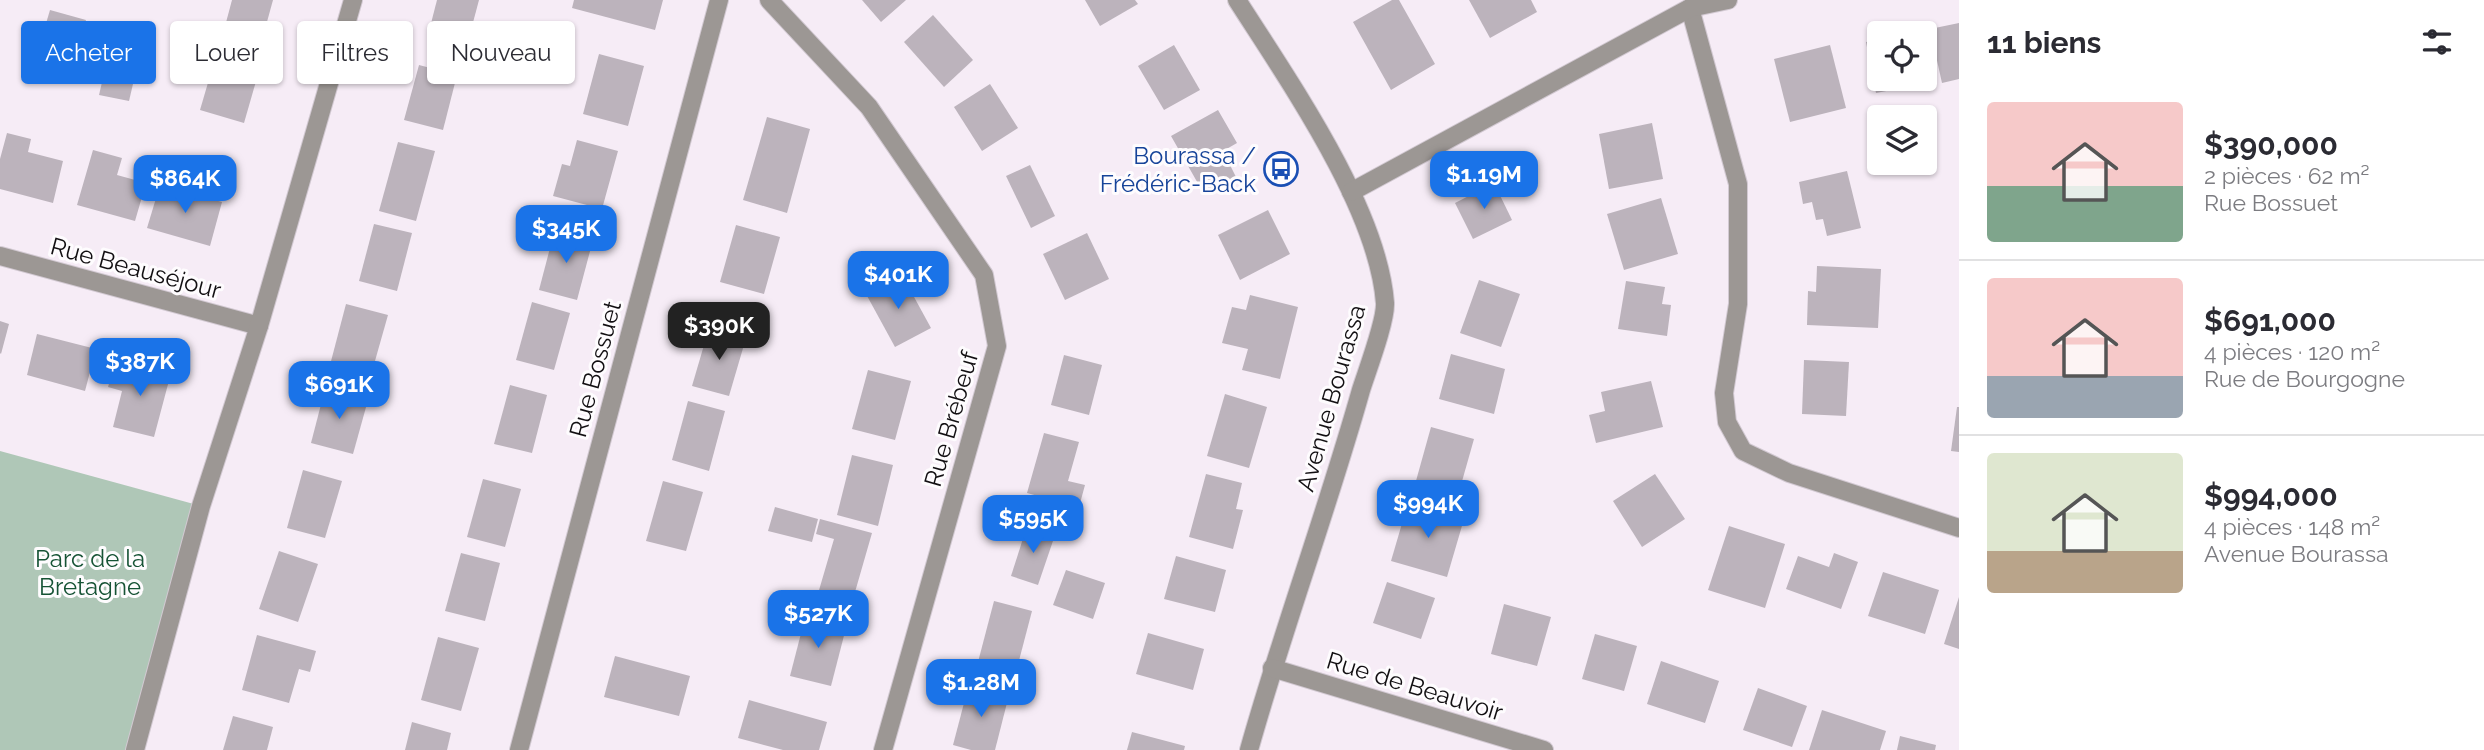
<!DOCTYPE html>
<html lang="fr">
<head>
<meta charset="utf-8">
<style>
	:root { --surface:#fff; --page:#f2f2f3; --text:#2b2b33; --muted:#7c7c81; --line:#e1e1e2; --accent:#1a73e8 }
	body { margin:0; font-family:Raleway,sans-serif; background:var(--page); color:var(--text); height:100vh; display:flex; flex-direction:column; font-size:26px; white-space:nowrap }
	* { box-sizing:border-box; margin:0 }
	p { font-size:23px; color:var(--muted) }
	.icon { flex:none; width:38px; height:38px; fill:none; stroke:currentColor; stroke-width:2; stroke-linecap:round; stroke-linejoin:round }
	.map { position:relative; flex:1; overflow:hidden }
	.panel { display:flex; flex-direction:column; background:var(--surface); width:525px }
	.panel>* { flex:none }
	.banner { position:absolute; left:21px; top:21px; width:665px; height:63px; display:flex; gap:14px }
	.tools { position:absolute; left:1867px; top:21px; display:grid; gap:14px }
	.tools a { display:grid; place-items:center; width:70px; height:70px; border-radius:7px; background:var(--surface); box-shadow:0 2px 5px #0004; font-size:35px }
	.price { position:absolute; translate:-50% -60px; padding:0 16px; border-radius:14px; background:var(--accent); color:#fff; font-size:23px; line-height:46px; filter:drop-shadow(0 2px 4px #0008) }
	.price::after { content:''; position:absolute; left:50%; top:42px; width:21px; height:16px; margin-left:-10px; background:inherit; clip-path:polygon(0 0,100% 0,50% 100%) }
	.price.on { background:#222; color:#fff }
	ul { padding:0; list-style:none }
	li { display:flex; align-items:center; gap:21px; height:175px; padding:0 28px }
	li+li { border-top:2px solid var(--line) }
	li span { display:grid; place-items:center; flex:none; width:196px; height:140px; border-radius:7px; color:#555 }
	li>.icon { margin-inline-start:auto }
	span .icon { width:84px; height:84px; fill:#fffc; stroke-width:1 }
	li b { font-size:30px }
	h2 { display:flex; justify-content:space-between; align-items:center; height:84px; padding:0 28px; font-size:30px }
	.tag { padding:0 24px; border-radius:7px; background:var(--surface); box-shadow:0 2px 5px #0004; font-size:24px; line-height:63px }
	.tag.on { background:var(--accent); color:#fff }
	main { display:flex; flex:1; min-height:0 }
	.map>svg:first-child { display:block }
</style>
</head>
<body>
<main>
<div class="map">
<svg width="1959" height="750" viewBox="0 0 1959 750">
	<rect width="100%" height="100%" fill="#f6ecf6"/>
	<path fill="#afc7b7" d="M 0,451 L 201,506 L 135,750 L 0,750 Z"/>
	<g fill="#bcb3bc">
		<path d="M 232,0 L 273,0 L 262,40 L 224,30 Z"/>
		<path d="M 437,0 L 479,0 L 467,45 L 428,35 Z"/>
		<path d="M 574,0 L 663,0 L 655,30 L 572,8 Z"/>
		<path d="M 862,0 L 906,0 L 881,22 Z"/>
		<path d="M 1085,0 L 1135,0 L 1138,4 L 1100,26 Z"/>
		<path d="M 1392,0 L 1399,0 L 1435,64 L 1391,90 L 1353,22 Z"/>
		<path d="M 1469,0 L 1531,0 L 1537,12 L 1490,38 Z"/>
		<path d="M 50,10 L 86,20 L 70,75 L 34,64 Z"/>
		<path d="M 933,15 L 973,60 L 944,87 L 904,42 Z"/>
		<path d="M 1959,23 L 1959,79 L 1942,83 L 1930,29 Z"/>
		<path d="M 1880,39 L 1880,79 L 1927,79 L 1928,83 L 1876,93 L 1866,42 Z"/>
		<path d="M 1174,45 L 1200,90 L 1164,110 L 1138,66 Z"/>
		<path d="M 1830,45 L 1846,108 L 1790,122 L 1774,59 Z"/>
		<path d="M 217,52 L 261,64 L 244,123 L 200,110 Z"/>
		<path d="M 599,54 L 644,66 L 628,126 L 583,114 Z"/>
		<path d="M 419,65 L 457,75 L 443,130 L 404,120 Z"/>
		<path d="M 103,78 L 133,84 L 129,101 L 99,95 Z"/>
		<path d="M 990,84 L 1018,128 L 982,151 L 954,107 Z"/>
		<path d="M 1218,110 L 1237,143 L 1223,151 L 1236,177 L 1204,194 L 1171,136 Z"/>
		<path d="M 767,117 L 810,129 L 787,213 L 743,200 Z"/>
		<path d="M 1652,123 L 1663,179 L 1609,189 L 1599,134 Z"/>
		<path d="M 7,133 L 31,139 L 28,152 L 63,161 L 53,203 L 0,189 L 0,159 Z"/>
		<path d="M 577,140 L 618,151 L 602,209 L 553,196 L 562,164 L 570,166 Z"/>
		<path d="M 398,142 L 435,151 L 416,221 L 379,211 Z"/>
		<path d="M 93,150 L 122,158 L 117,175 L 146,183 L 135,221 L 77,205 Z"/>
		<path d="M 1030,165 L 1055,216 L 1031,228 L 1006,176 Z"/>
		<path d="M 1847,171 L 1861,228 L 1827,236 L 1823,219 L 1816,220 L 1812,202 L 1803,204 L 1799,182 Z"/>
		<path d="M 1494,183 L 1512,220 L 1473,239 L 1455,203 Z"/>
		<path d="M 160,185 L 222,202 L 210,246 L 147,228 Z"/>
		<path d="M 1661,198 L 1678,254 L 1624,270 L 1607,214 Z"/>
		<path d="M 1268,210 L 1290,254 L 1240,280 L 1218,235 Z"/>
		<path d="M 374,224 L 412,233 L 397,291 L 359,281 Z"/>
		<path d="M 736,225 L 780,237 L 764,294 L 720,282 Z"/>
		<path d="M 555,229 L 593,240 L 577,300 L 539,290 Z"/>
		<path d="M 1087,233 L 1109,279 L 1065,300 L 1043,254 Z"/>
		<path d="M 1817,266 L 1881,269 L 1878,328 L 1807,325 L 1808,291 L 1816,292 Z"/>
		<path d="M 902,275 L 931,328 L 895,347 L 866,294 Z"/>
		<path d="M 1479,280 L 1520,294 L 1501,347 L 1460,333 Z"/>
		<path d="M 1626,281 L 1665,287 L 1662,304 L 1671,305 L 1667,336 L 1618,329 Z"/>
		<path d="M 1250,295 L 1298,307 L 1280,379 L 1242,370 L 1248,349 L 1222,343 L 1232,307 L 1246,310 Z"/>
		<path d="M 532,302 L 570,313 L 554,370 L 516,360 Z"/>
		<path d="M 346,304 L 388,315 L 371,375 L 330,365 Z"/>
		<path d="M 0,321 L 9,324 L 1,354 L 0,353 Z"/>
		<path d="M 709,328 L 746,338 L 729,396 L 692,386 Z"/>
		<path d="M 37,334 L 96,349 L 85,391 L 27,375 Z"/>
		<path d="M 1451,354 L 1505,369 L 1494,414 L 1439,399 Z"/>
		<path d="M 1064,355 L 1102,365 L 1089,415 L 1051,405 Z"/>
		<path d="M 1804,360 L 1849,362 L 1846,416 L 1802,414 Z"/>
		<path d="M 130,363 L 171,373 L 154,437 L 113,427 L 122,391 L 108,387 L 114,367 L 128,371 Z"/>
		<path d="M 868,370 L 911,381 L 895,440 L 852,429 Z"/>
		<path d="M 1651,381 L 1663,427 L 1596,443 L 1589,415 L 1605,411 L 1601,392 Z"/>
		<path d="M 510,385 L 547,395 L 532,453 L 494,444 Z"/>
		<path d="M 325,389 L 368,400 L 353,454 L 311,443 Z"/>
		<path d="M 1225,394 L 1267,407 L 1249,468 L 1207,456 Z"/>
		<path d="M 688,401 L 725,411 L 709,471 L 672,460 Z"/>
		<path d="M 1957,407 L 1959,407 L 1959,452 L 1951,451 Z"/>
		<path d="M 1431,427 L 1474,439 L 1457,499 L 1414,488 Z"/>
		<path d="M 1044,433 L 1079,442 L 1068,481 L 1085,485 L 1079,507 L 1027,493 Z"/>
		<path d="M 852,455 L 893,465 L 878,526 L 837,515 Z"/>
		<path d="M 303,470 L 342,481 L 325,538 L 287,528 Z"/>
		<path d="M 1206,474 L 1242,483 L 1236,509 L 1243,510 L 1233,549 L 1189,537 Z"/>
		<path d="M 1655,474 L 1685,519 L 1642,547 L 1613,501 Z"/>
		<path d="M 483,479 L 521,489 L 505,547 L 467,537 Z"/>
		<path d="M 663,481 L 703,492 L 686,551 L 646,541 Z"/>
		<path d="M 1408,503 L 1464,519 L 1447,577 L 1391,561 Z"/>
		<path d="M 775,507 L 818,519 L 812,542 L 768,531 Z"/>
		<path d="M 820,519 L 872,533 L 851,606 L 817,597 L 834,539 L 816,534 Z"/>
		<path d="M 1027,526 L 1055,535 L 1038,585 L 1011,576 Z"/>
		<path d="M 1729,526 L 1785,544 L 1765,608 L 1708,590 Z"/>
		<path d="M 279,551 L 318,564 L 298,622 L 259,609 Z"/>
		<path d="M 461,553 L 500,563 L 485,621 L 445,611 Z"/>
		<path d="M 1834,553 L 1858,562 L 1841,609 L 1786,589 L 1798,556 L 1829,567 Z"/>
		<path d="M 1176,556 L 1226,570 L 1215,612 L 1164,599 Z"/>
		<path d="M 1066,570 L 1105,583 L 1093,619 L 1053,605 Z"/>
		<path d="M 1883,572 L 1939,590 L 1925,634 L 1868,616 Z"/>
		<path d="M 1387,582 L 1435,598 L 1421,639 L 1373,623 Z"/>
		<path d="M 1959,597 L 1959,649 L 1944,644 Z"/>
		<path d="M 994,601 L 1032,611 L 1016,672 L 978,662 Z"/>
		<path d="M 1504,604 L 1551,617 L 1537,666 L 1491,654 Z"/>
		<path d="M 806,614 L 847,624 L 831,686 L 790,676 Z"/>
		<path d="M 1148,633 L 1204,649 L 1193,690 L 1136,674 Z"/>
		<path d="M 1595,634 L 1637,646 L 1624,691 L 1582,679 Z"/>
		<path d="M 257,635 L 316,651 L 310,672 L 299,669 L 289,703 L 242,690 Z"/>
		<path d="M 438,637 L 479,648 L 461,711 L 421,700 Z"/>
		<path d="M 615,656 L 690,676 L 679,716 L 604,697 Z"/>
		<path d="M 1661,661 L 1719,681 L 1705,723 L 1647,704 Z"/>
		<path d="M 969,684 L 1009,695 L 995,750 L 971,750 L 953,745 Z"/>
		<path d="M 1758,688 L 1807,706 L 1792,747 L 1743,730 Z"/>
		<path d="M 749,700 L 827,722 L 819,750 L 783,750 L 738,738 Z"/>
		<path d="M 1822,710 L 1886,731 L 1880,750 L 1809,750 Z"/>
		<path d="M 233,716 L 273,727 L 267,750 L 223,750 Z"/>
		<path d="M 412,722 L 451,733 L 447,750 L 405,750 Z"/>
		<path d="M 1132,732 L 1185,746 L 1184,750 L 1127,750 Z"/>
		<path d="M 1900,736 L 1936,745 L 1935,750 L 1897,750 Z"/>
	</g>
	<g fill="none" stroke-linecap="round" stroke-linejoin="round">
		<g stroke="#d2c9d2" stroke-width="20">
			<g id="minor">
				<path d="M 769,0 L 869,107 L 984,275 L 997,346 L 883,750"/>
				<path d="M 1237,0 C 1288,80 1378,208 1385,303 C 1386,321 1367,371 1361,390 C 1327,511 1283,629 1249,750"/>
				<path d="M 1690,8 L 1738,184 L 1738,304 L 1724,393 L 1727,422 L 1743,451 L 1789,473 L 1959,528"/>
				<path d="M 1351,192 L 1690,8 L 1728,0"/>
				<path d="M 0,256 L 259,326"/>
				<path d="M 1272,668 L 1544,750"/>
				<path d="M 135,750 L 201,506 L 259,326 L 353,0"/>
				<path d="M 519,750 L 719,0"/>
			</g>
		</g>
		<use href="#minor" stroke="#9c9794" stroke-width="18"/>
	</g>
	<defs>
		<g id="bus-ring" transform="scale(1.75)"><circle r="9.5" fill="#fefcfe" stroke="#1a4fb4" stroke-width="1.5"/><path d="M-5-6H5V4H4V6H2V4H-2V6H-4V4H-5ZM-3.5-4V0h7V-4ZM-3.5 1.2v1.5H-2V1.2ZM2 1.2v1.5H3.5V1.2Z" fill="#1a4fb4"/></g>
	</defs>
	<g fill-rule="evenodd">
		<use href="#bus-ring" x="1281" y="169"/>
	</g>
	<g text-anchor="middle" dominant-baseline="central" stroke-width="6" stroke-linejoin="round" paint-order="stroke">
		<g font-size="24" fill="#164399" stroke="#fefcfe" text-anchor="end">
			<text x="1256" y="155">Bourassa /<tspan x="1256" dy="28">Frédéric-Back</tspan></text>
		</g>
		<g font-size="24" fill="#120f12" stroke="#fefcfe">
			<text transform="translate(136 268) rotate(15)">Rue Beauséjour</text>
			<text transform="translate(595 369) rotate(-75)">Rue Bossuet</text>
			<text transform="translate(1331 398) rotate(-74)">Avenue Bourassa</text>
			<text transform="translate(951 419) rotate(-74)">Rue Brébeuf</text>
			<text transform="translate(1415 686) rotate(17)">Rue de Beauvoir</text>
		</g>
		<g font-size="24" fill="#165335" stroke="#fefcfe">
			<text x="90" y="558">Parc de la<tspan x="90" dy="28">Bretagne</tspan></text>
		</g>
	</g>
</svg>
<div class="tools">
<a><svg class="icon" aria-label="locate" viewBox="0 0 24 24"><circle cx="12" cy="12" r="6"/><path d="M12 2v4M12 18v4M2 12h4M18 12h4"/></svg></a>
<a><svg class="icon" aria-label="layers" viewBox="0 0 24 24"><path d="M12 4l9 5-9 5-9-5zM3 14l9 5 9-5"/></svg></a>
</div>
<b class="price" style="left:1484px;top:211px">$1.19M</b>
<b class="price" style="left:185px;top:215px">$864K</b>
<b class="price" style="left:566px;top:265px">$345K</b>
<b class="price" style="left:898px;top:311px">$401K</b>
<b class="price on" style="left:719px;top:362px">$390K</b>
<b class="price" style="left:140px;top:398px">$387K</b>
<b class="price" style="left:339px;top:421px">$691K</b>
<b class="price" style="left:1428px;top:540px">$994K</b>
<b class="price" style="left:1033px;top:555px">$595K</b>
<b class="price" style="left:818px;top:650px">$527K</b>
<b class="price" style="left:981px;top:719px">$1.28M</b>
<div class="banner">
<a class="tag on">Acheter</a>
<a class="tag">Louer</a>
<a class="tag">Filtres</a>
<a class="tag">Nouveau</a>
</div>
</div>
<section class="panel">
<h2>11 biens<svg class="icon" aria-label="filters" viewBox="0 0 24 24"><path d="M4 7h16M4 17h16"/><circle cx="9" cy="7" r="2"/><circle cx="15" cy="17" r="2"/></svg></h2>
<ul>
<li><span style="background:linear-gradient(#f6c9c9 60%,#7fa58c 0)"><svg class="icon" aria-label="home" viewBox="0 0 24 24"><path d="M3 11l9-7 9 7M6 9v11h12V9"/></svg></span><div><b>$390,000</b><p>2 pièces · 62 m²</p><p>Rue Bossuet</p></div></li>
<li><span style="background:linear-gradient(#f6c9c9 70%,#9aa5b1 0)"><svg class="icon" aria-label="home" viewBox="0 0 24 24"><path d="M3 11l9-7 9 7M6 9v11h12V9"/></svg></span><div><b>$691,000</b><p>4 pièces · 120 m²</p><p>Rue de Bourgogne</p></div></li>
<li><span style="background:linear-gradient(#dfe7d0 70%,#b9a48a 0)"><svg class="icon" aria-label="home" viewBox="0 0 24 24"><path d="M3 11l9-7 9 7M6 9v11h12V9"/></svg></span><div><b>$994,000</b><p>4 pièces · 148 m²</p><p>Avenue Bourassa</p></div></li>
</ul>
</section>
</main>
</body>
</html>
